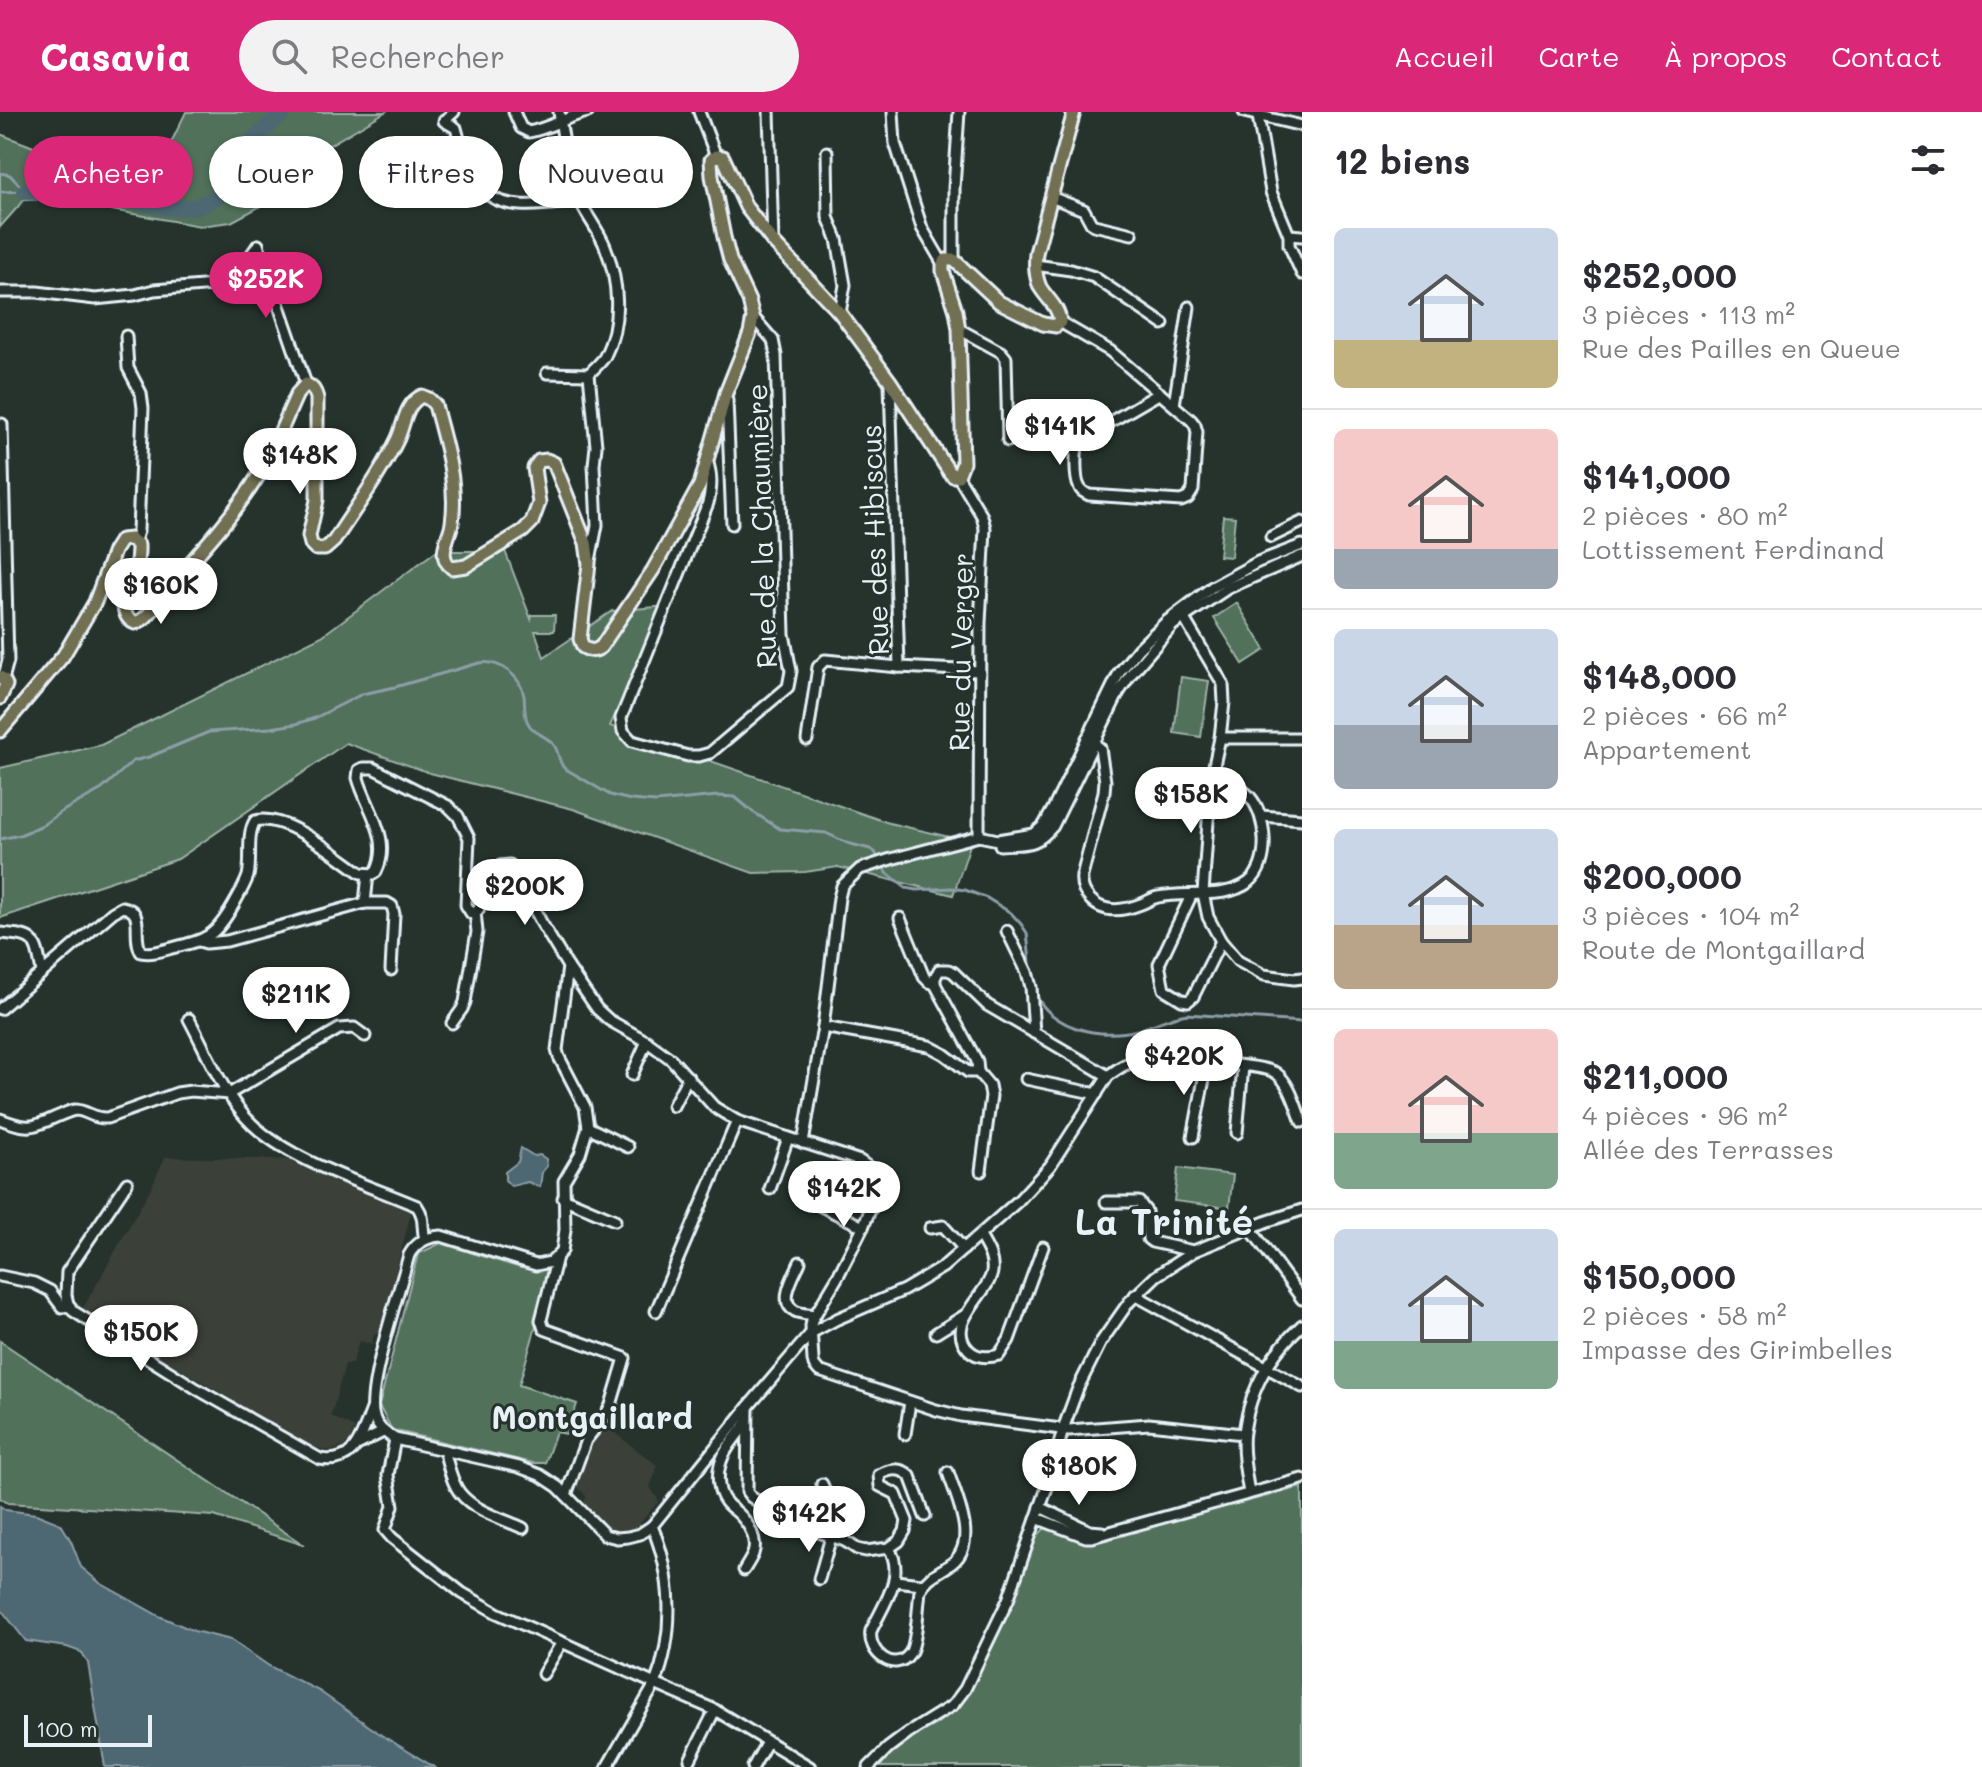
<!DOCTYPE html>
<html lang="fr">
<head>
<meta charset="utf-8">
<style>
	:root { --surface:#fff; --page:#f2f2f3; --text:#2b2b33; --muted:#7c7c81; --line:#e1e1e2; --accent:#db2777 }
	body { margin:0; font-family:Mali,sans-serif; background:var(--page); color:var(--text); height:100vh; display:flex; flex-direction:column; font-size:30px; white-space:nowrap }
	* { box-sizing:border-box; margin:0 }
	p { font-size:26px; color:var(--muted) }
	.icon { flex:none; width:44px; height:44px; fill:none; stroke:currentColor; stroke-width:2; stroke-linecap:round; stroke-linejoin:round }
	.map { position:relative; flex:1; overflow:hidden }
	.drawer { display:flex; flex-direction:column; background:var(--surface); width:680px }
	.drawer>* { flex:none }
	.top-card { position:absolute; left:24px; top:24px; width:760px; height:72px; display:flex; gap:16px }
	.scale { position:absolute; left:24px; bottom:20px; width:128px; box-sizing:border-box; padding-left:8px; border:4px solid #e8f1f8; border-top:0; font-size:22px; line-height:28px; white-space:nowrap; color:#e8f1f8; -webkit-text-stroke:6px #26332d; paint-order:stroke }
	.price { position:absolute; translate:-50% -68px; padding:0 18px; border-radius:28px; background:#fff; color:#222; font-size:26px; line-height:52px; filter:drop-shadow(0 2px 4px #0008) }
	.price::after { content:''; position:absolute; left:50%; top:48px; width:24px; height:18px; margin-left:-12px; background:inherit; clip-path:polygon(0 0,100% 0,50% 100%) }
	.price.on { background:var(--accent); color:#fff }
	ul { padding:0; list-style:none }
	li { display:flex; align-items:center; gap:24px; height:200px; padding:0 32px }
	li+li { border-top:2px solid var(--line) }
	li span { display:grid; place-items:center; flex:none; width:224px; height:160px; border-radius:12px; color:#555 }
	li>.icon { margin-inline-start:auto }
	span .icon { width:96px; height:96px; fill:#fffc; stroke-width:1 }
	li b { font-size:34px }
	h2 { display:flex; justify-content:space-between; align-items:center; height:96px; padding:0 32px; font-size:34px }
	.pill { padding:0 28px; border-radius:36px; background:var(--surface); box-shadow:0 2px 6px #0004; font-size:28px; line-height:72px }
	.pill.on { background:var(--accent); color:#fff }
	header { display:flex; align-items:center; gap:48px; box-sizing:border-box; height:112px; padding:0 40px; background:var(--accent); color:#fff }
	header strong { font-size:38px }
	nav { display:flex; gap:44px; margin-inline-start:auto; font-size:28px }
	.search { width:560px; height:72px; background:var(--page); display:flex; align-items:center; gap:20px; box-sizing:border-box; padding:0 28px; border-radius:44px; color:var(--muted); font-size:30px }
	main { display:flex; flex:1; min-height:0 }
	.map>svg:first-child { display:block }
</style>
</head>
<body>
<header>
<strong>Casavia</strong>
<div class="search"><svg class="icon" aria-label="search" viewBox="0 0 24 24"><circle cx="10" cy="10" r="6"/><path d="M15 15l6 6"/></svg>Rechercher</div>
<nav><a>Accueil</a><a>Carte</a><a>À propos</a><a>Contact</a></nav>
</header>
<main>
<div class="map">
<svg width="1302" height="1655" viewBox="0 0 1302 1655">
	<rect width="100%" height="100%" fill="#26332d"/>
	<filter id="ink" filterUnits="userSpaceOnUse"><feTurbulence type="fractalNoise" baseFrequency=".0125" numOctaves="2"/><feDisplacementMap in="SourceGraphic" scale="16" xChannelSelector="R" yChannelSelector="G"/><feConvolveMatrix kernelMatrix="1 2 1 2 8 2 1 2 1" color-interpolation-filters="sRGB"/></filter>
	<g filter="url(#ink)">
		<g fill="#3a4138">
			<path d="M 165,1045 L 295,1048 L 411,1100 L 381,1219 L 374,1222 L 372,1232 L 359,1229 L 352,1252 L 345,1252 L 331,1304 L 355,1316 L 348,1333 L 330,1339 L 317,1336 L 279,1316 L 82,1198 L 152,1074 Z"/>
			<path d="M 607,1315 L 658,1354 L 650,1375 L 659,1389 L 635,1417 L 623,1420 L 611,1419 L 584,1393 L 586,1384 L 577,1374 L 594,1323 Z"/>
		</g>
		<g fill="#51715a" stroke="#9cb1a9" stroke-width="2">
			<path d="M 186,0 L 385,0 L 296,53 L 261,94 L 231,110 L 200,114 L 51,87 L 24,88 L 0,115 L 0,22 L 132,73 L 161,51 Z"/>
			<path d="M 1223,404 L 1235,405 L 1231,445 L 1219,444 Z"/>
			<path d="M 436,439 L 505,439 L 531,507 L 532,503 L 555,503 L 554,519 L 535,519 L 544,545 L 612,499 L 668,494 L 610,614 L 889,711 L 971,730 L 953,783 L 838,755 L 805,760 L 753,761 L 573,697 L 430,661 L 346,631 L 178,747 L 0,806 L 0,656 L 101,633 L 322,524 Z"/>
			<path d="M 1237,491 L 1265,538 L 1243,552 L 1214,506 Z"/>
			<path d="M 1181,565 L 1209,569 L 1201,625 L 1174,621 Z"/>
			<path d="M 1178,1056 L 1233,1063 L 1229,1096 L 1174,1089 Z"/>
			<path d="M 441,1131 L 521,1156 L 548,1158 L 551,1162 L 519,1273 L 577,1292 L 567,1322 L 556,1320 L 545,1351 L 533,1351 L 392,1318 L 379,1294 L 418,1142 Z"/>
			<path d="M 0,1229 L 304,1433 L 214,1404 L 8,1391 L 0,1386 Z"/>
			<path d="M 1302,1375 L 1302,1655 L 880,1655 L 898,1632 L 935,1613 L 960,1593 L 1007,1501 L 1037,1424 L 1047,1414 L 1089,1430 Z"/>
		</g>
		<g fill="#4e6772" stroke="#8c9ea8" stroke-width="2">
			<path d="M 521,1036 L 534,1044 L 540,1043 L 546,1047 L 547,1054 L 542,1060 L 540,1075 L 528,1070 L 511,1074 L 505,1068 L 505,1060 L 518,1050 Z"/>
			<path d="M 0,1394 L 6,1398 L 36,1402 L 61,1412 L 71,1429 L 81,1455 L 100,1471 L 159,1504 L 194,1519 L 231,1528 L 269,1554 L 319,1579 L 383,1624 L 434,1655 L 105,1655 L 88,1551 L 81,1540 L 67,1535 L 26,1529 L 0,1496 Z"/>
		</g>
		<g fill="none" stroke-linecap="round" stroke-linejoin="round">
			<g stroke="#8c9ea8" stroke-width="3">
				<path d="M 0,61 L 10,63 L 25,79"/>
				<path d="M 0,80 L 24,79"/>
				<path d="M 0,727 L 20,723 L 43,713 L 61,700 L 102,677 L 133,649 L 149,645 L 209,620 L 271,616 L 296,612 L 315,606 L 362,582 L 395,575 L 479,551 C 500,548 521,564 524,584 C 525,592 524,601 527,609 C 532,622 547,623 554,633 C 559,640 558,649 564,656 L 610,683 L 631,688 L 656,690 L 718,684 L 735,685 L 753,700 L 780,717 L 826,721 L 847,731 L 870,737 L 875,740 L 886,760 L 906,776 L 917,778 L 951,776 L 965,778 L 987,786 L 1011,801 L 1021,812 L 1027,821 L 1031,860"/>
				<path d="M 1036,883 C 1053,916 1094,925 1128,920 C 1148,917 1166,905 1187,902 L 1302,910"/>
			</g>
			<path stroke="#4e6772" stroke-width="16" d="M 25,79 L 130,89 L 167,96 L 197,95 L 225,81 L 248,32 L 284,0"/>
			<g stroke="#e8f1f8" stroke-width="15">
				<g id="minor">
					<path d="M 454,0 L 444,9 L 456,16 C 460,33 466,47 474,62 C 477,67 480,74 484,78 C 503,102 553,91 580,89"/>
					<path d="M 514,0 L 521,16 L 529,20 C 550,16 568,4 588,0"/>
					<path d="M 559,0 C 563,28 569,66 581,91 C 588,106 599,119 605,134 C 619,169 622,210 605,244 C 602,250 594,256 589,262 L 596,334 L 594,353 L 597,413 L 590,449"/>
					<path d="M 699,0 L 716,44"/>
					<path d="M 769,0 L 773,130"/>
					<path d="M 893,0 L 895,31 L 922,116 L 943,152"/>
					<path d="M 1244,0 L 1302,14"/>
					<path d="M 1258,4 L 1271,80 L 1289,123 L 1289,133 L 1302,162"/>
					<path d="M 827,40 L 828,105 L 837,127 L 845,173 L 840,201"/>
					<path d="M 1051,85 L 1084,98 L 1091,111 L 1094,113 L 1132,122"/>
					<path d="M 1289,123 L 1302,124"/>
					<path d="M 258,133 L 306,272"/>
					<path d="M 954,148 L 954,76 L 959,0"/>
					<path d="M 1035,153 L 1071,158 L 1094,165 L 1163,212"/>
					<path d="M 0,180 L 37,180 L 95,187 L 135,183 L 154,178 L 227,172 L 234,167 L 258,133"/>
					<path d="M 1060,210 L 1110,239 L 1191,308 L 1195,313 L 1197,320 L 1193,378 L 1188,386 L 1181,389 L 1089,383 C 1084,380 1081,380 1079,374 C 1075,367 1075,339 1078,333 C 1081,327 1083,326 1088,323 L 1160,281"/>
					<path d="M 959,217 L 1001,240 L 1006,246 L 1008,329"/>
					<path d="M 126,224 L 128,256 L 141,281 L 143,296 L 138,419 L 135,429"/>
					<path d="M 547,261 L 589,262"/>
					<path d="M 890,271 L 899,555 L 979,559"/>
					<path d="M 727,288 L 732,412"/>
					<path d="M 1174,293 L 1189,195"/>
					<path d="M 2,312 L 8,549 L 3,567"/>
					<path d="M 707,348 C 712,363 712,375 708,391 L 621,606 L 623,619 L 632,629 L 688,644 L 699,644 L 710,641 L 788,575 L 791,559 L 784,522 L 776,243 L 773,228 L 753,205"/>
					<path d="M 958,364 L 982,404 L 985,416 L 980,511 L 979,724"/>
					<path d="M 1271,425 L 1302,410"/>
					<path d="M 1182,503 L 1223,572 L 1224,590 L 1220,626 L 1211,667 L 1203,781 L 1208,805 L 1221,829 L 1238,849 L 1264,863 L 1294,867 L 1302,866"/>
					<path d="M 1087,626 L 1100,636 L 1105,669 L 1104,680 L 1082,764 C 1081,773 1083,780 1090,787 C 1103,802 1123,799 1141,792 C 1147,790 1152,786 1158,785 C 1185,779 1226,788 1249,770 C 1271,753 1267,704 1250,685 C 1239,673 1227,670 1211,667"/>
					<path d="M 1220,626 L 1302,626"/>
					<path d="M 807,628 L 818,555 L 825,548 L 899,555"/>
					<path d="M 1261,704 L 1302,707"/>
					<path d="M 1000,733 C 1027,731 1034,736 1053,714 L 1119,580 L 1131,562 L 1173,513 L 1183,506 L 1228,476 L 1302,444"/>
					<path d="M 1191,784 L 1159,852 L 1164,877 L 1182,888 L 1188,889 L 1193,885 L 1221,829"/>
					<path d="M 365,791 L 368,762"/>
					<path d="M 900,806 L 924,865 L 929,870 L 935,872"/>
					<path d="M 1007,819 L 1027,860 L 1031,875 L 1034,921"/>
					<path d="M 0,821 C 36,824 35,825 42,860"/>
					<path d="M 199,829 L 206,831 L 227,829 L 365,791 L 387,791 L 392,794 L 394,802 L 391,858"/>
					<path d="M 568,855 L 557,938 L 559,945 L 585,995 L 588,1015 L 580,1042 L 564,1069 L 565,1118 L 562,1139 L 551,1150 L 536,1153 L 441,1124 C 427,1125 416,1130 409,1143 C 401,1174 365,1279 374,1305 C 377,1316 386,1321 395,1327 L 519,1355 L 540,1363 L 558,1375 L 605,1423 L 617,1426 L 628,1425 L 640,1422 L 652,1414 L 748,1295 L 811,1221 L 837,1207 L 904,1178 L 943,1155 L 1018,1089 L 1050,1054 L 1108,964 C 1116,958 1125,951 1135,950 C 1156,947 1262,951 1276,961 C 1290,971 1296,995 1302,1010"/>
					<path d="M 0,897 L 113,800 L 122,795 C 147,799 131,823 141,840 C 152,842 161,839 172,836 C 208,827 215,825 234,792 C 239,783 245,773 248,764 C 252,747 246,723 255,709 C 286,701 336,744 361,761 L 373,762 L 376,760 C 393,727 367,698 358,666 L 359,658 L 363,656 L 373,656 L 448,694 L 458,704 L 469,726 L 466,793 L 471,801 L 478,798 L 497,758 L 500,754 L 510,753 L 514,758 L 541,810 L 568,855 L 597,897 L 609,908 L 646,929 L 671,947 L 714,995 L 737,1009 L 860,1049 L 871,1057 L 876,1066 L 878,1075 L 876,1084 L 863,1115 L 837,1166 L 812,1208 L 811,1214 L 813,1248 L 814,1253 L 819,1259 L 936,1298 L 961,1304 L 1069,1318 L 1149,1312 L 1243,1322"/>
					<path d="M 189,907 C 208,942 224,985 252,1012 C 290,1049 368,1073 417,1094 C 426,1107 421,1113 425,1127"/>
					<path d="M 452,911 L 462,897 L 465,890 L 477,820 L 475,800"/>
					<path d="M 823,915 L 929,934 L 944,942 L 968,960 L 978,960 L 977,949 L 935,872 L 935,866 L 939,858 L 948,858 L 953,860 L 987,893 L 1108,964"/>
					<path d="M 978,960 L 989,973 L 991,984 L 981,1059"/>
					<path d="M 632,963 L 647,929"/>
					<path d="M 1026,967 L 1097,982"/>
					<path d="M 673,994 L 688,965"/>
					<path d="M 0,1007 C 26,1017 31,1017 56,1005 C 62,1003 68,999 75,998 C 87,998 92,1007 107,1006 L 177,981 L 191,979 L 229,982 L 339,917 L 354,916 L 365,924"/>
					<path d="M 588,1015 L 628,1035"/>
					<path d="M 1237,1021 L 1243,954"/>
					<path d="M 1193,1025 L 1207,951"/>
					<path d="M 803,1031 L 823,915 L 839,786 L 842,774 L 860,757 L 891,747 L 979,724 L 998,728 L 1034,722 L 1044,713 L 1054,695 L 1119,561 L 1138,537 L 1167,509 L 1212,475 L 1258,450 L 1302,433"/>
					<path d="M 127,1071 L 67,1160 L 66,1183 L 68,1192 L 73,1199 L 197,1277 L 320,1347 C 356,1353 361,1324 372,1297"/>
					<path d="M 770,1077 L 788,1026"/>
					<path d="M 563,1086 L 615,1108"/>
					<path d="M 1106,1090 L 1139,1090 L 1146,1099 L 1148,1127 L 1152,1130 L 1193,1139"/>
					<path d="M 815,1091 L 863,1115"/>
					<path d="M 930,1116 L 943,1114 L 964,1137"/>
					<path d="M 1250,1116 L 1302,1187"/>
					<path d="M 980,1124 C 986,1135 994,1146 992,1160 C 989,1182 943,1211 969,1238 C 977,1246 988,1246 999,1243 L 1009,1228 L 1043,1135"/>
					<path d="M 557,1145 L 542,1204 L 541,1208 L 544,1217 L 625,1246 L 611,1293 L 605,1304 L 586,1328 L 566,1383"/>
					<path d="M 800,1150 C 795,1162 777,1190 795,1199 C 800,1202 809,1202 815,1203"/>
					<path d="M 0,1164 L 34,1171 L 50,1179 L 62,1195 L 70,1194"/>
					<path d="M 1135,1183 L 1302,1275"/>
					<path d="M 656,1199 L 737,1009"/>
					<path d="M 936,1221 L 965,1203"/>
					<path d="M 748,1295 L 747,1380 L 751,1385 L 792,1411 L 845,1429 L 857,1437 L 866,1439 L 889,1436 L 899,1429 L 905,1419 L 907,1409 L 896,1382 L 880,1374 L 879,1363 C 889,1357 901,1355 910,1364 L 925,1404"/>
					<path d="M 905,1322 L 910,1290"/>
					<path d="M 395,1327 L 388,1363 L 393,1394 L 385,1418 L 392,1426 L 462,1481 L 497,1501 L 655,1572 L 607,1655"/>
					<path d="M 357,1333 L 383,1320"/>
					<path d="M 444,1338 C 448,1351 451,1370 460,1381 C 474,1399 503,1407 523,1416"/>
					<path d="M 822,1372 L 845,1429"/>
					<path d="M 1249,1381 C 1246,1363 1241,1337 1244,1320 C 1250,1277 1271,1241 1302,1213"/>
					<path d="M 1040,1395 L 1090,1419 L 1102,1420"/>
					<path d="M 1036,1406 L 1086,1425 L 1092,1425 L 1302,1367"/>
					<path d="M 652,1414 C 673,1464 675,1521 655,1572 L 715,1598 L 810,1655"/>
					<path d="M 889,1436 C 906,1464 883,1493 871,1519 C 867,1540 895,1563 910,1541 C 917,1531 918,1492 920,1479 C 925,1466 938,1461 948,1454 C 981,1434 957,1388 948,1360"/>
					<path d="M 744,1458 C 747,1453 751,1447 753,1442 C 758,1427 749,1412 739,1402 C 734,1397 729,1395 725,1389 C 718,1380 717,1364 720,1353 C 724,1337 738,1323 747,1310"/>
					<path d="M 819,1467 L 831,1425"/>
					<path d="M 895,1469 L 922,1472"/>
					<path d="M 543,1562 L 562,1530"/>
					<path d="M 690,1648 L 715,1598"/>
					<path d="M 753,1655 L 767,1630"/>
					<path d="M 869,1655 L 888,1636 L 908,1621 L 953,1593 L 965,1577 L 1008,1488 L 1051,1364 L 1063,1317 L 1078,1276 L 1101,1230 L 1129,1190 L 1156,1164 L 1194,1139 L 1265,1110 L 1302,1098"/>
				</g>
			</g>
			<g stroke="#e8f1f8" stroke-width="17">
				<g id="major">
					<path d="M 0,565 L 3,567 L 6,573 L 0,586"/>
					<path d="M 0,619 L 63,544 L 95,490 L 114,439 L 121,428 L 131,427 L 138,433 C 139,454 130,475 124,495 C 125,502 127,508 135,511 C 147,507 153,498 158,487 C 194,446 232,407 260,361 C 275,336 285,308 297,282 L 306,272 C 313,275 315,279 317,286 L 317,388 L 309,424 L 311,432 L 316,437 L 325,437 L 334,429 C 356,395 381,362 398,326 C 405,310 405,292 422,284 L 429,287 L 435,293 C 445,331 458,371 452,411 C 449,427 436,444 452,456 L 466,454 L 523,419 L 532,410 L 539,391 L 534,356 L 539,349 L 547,348 L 554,351 L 586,431 L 589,452 L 580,527 L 583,535 C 590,539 594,540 601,535 L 653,458 L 700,373 L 726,281 L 750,221 L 753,205 L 749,189 L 730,148 L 724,125 L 712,64 L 711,48 L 716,44 L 723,45 L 746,95 L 773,130 L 840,201 L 890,269 L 950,361 L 953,364 L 958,364 L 963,351 L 959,217 L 956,199 L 943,159 L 943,152 L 946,148 L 954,148 L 999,190 L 1043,212 L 1056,214 L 1060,210 C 1059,195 1047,187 1040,175 C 1035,164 1035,152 1036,141 L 1074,0"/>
				</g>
			</g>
			<use href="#minor" stroke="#26332d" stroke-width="9"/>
			<use href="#major" stroke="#716f52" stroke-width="11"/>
		</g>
	</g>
	<g text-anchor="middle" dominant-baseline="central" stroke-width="6" stroke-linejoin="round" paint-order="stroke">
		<g font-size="28" fill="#e8f1f8" stroke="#26332d">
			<text transform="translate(761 414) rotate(-92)">Rue de la Chaumière</text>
			<text transform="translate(874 428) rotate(-92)">Rue des Hibiscus</text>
			<text transform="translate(960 540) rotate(-89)">Rue du Verger</text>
		</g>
		<g font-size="32" font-weight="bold" fill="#e8f1f8" stroke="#26332d">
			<text x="592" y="1304">Montgaillard</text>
		</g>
		<g font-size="36" font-weight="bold" fill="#e8f1f8" stroke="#26332d">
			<text x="1164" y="1108">La Trinité</text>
		</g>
	</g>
</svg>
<div class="scale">100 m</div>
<b class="price on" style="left:266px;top:208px">$252K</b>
<b class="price" style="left:1060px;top:355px">$141K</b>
<b class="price" style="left:300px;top:384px">$148K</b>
<b class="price" style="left:161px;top:514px">$160K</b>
<b class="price" style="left:1191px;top:723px">$158K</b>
<b class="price" style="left:525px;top:815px">$200K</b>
<b class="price" style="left:296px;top:923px">$211K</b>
<b class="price" style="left:1184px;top:985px">$420K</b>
<b class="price" style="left:844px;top:1117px">$142K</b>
<b class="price" style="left:141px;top:1261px">$150K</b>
<b class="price" style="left:1079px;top:1395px">$180K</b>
<b class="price" style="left:809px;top:1442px">$142K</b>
<div class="top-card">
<a class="pill on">Acheter</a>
<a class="pill">Louer</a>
<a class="pill">Filtres</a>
<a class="pill">Nouveau</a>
</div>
</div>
<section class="drawer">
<h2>12 biens<svg class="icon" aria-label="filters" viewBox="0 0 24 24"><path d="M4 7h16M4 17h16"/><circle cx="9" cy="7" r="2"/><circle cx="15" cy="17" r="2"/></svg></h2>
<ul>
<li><span style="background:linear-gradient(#c9d6e8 70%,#c2b280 0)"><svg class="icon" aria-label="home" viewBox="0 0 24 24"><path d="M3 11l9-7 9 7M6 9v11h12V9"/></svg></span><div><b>$252,000</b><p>3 pièces · 113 m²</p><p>Rue des Pailles en Queue</p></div></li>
<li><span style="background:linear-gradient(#f6c9c9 75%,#9aa5b1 0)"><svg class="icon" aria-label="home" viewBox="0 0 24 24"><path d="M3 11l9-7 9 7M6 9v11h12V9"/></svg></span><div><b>$141,000</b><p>2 pièces · 80 m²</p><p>Lottissement Ferdinand</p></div></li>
<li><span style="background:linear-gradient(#c9d6e8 60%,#9aa5b1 0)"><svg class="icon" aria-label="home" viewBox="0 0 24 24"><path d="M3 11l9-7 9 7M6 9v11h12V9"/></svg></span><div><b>$148,000</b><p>2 pièces · 66 m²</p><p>Appartement</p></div></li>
<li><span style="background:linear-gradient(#c9d6e8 60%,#b9a48a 0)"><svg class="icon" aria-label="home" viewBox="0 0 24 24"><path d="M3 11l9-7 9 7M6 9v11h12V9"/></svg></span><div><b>$200,000</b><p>3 pièces · 104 m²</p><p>Route de Montgaillard</p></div></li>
<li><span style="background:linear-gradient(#f6c9c9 65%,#7fa58c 0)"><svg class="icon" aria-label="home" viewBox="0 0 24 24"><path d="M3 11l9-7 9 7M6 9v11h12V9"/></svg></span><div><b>$211,000</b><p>4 pièces · 96 m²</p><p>Allée des Terrasses</p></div></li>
<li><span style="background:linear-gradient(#c9d6e8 70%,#7fa58c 0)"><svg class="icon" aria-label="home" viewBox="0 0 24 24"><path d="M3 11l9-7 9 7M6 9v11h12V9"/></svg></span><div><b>$150,000</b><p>2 pièces · 58 m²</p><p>Impasse des Girimbelles</p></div></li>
</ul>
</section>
</main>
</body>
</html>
